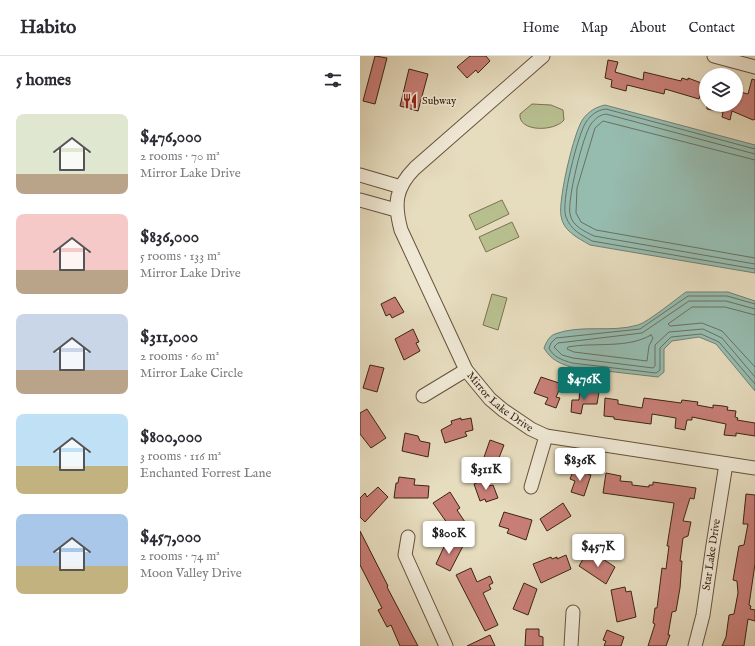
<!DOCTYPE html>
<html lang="en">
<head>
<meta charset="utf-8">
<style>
	:root { --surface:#fff; --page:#f2f2f3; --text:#2b2b33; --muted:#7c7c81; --line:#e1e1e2; --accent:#0f766e }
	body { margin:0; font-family:"IM FELL English",serif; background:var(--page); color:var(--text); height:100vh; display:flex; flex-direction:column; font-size:15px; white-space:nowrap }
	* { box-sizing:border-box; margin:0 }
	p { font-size:13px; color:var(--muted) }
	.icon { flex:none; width:22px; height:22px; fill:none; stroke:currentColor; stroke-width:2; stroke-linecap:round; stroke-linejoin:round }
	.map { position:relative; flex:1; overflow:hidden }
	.details { display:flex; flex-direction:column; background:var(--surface); width:360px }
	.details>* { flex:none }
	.controls { position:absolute; left:339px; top:12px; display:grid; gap:8px }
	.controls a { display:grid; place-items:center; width:44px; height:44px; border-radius:50%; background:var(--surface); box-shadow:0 1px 3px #0004; font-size:20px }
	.price { position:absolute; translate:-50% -34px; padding:0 9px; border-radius:4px; background:#fff; color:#222; font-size:13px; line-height:26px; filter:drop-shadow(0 1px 2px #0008) }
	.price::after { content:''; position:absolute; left:50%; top:24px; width:12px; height:9px; margin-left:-6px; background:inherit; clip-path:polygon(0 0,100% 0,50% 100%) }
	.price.selected { background:var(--accent); color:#fff }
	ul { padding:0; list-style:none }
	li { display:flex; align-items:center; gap:12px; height:100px; padding:0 16px }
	li span { display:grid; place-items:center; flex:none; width:112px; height:80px; border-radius:8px; color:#555 }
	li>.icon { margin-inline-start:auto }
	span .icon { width:48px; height:48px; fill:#fffc; stroke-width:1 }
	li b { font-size:17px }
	h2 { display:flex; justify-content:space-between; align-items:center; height:48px; padding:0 16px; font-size:17px }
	header { display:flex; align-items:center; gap:24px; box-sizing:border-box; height:56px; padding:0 20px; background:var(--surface); border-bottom:1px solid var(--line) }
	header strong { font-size:19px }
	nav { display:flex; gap:22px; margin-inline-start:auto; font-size:14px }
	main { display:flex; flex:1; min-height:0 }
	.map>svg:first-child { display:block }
</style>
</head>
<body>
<header>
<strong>Habito</strong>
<nav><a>Home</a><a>Map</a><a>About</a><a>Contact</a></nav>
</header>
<main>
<section class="details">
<h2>5 homes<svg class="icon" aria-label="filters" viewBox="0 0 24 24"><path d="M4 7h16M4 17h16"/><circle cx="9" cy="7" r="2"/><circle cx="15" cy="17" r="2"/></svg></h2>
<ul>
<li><span style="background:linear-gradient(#dfe7d0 75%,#b9a48a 0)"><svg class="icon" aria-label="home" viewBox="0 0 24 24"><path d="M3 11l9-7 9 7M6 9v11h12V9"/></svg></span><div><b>$476,000</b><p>2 rooms · 70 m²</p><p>Mirror Lake Drive</p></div></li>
<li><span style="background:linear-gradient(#f6c9c9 70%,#b9a48a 0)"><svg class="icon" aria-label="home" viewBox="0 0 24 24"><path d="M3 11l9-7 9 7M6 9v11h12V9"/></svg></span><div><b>$836,000</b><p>5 rooms · 133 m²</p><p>Mirror Lake Drive</p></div></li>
<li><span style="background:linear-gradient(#c9d6e8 70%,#b9a48a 0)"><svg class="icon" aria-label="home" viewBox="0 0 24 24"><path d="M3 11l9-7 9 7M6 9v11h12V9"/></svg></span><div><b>$311,000</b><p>2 rooms · 60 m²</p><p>Mirror Lake Circle</p></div></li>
<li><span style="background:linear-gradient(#bfe0f5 65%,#c2b280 0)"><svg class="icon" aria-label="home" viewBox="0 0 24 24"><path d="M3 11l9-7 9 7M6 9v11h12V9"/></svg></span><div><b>$800,000</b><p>3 rooms · 116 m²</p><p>Enchanted Forrest Lane</p></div></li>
<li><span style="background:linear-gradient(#a9c7e8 65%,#c2b280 0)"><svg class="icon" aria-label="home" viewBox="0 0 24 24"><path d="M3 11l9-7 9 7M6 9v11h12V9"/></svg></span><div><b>$457,000</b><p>2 rooms · 74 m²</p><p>Moon Valley Drive</p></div></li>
</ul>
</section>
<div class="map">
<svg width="395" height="590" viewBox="0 0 395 590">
	<rect width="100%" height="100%" fill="#e6dcbe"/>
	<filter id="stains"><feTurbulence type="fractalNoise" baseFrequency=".005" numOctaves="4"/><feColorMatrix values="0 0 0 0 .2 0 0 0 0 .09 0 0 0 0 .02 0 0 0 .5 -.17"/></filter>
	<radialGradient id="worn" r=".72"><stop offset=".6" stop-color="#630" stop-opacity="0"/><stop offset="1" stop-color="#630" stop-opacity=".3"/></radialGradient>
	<g fill="#b8bf8f" stroke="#7a7250">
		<path d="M 172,48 L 191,49 L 203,54 L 204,64 C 194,76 158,76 160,58 Z"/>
		<path d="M 142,144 L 149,158 L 116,174 L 109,159 Z"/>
		<path d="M 152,166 L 159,181 L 126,196 L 119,181 Z"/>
		<path d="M 132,238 L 147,242 L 138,274 L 123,269 Z"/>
	</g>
	<g fill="#96bcb0" stroke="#727f70">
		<path d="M 245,49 L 395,89 L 395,217 L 230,189 C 218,182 203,175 201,160 C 198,144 214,75 223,63 C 229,55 236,51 245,49 Z"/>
		<path d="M 326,236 L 368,236 L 395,245 L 395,335 L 356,288 L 339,281 L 312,285 L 304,293 L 304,316 L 298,321 L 211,311 C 199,307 191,304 184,292 C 186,287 189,280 195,278 C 221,268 251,277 278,269 C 288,266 316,243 326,236 Z"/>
	</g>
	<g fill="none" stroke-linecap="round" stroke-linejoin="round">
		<g stroke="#697060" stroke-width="1">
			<path d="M 395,93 L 246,53 C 237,54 231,59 226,66 C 218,78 200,148 206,161 C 211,174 220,178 232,185 L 395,213"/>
			<path d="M 395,98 L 246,58 C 239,59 235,63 231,68 C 223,79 207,144 210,158 C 212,170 224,175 234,180 L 395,208"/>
			<path d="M 395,104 L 243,65 L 235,72 L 217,132 L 216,157 L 221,166 L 236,174 L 395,202"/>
			<path d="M 395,248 L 367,240 L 328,240 L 280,273 L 196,282 L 191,287 L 189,292 C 193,301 202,304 212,307 L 296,317 L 300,314 L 300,292 L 311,281 L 341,278 L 359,286 L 395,328"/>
			<path d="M 395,253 L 366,245 L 329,245 L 282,277 L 198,287 L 194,291 L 202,299 L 213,302 L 293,312 L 295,310 L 295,289 L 309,276 L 343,273 L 362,282 L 395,321"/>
			<path d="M 395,259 L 365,251 L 332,251 L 308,268 L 310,270 L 342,267 L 362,275 L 395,311"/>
			<path d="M 291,279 L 293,282 L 289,290 L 287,305 L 214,296 L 207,293 L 208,291 C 235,286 267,293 291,279 Z"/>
		</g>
	</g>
	<g fill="#c87e77" stroke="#3c2411">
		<path d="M 15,0 L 27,2 L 15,48 L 3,45 Z"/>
		<path d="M 110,0 L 126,0 L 130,5 L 118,17 L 116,14 L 107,22 L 97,11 Z"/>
		<path d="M 248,4 L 258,6 L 255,16 L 283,24 L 284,16 L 321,25 L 322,22 L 328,24 L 328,22 L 344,28 L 339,43 L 305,33 L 304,38 L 267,29 L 266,35 L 251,31 L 252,24 L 245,22 Z"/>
		<path d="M 49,13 L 68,18 L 58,55 L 40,50 Z"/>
		<path d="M 392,23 L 395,24 L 395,63 L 393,64 L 372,55 L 370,64 L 362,61 L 363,56 L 347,53 L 347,49 L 376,49 L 376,35 L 388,38 Z"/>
		<path d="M 35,241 L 44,256 L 32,262 L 30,258 L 26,260 L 21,248 Z"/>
		<path d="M 53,273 L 59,286 L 56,287 L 60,295 L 44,304 L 35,283 Z"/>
		<path d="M 10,309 L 24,312 L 17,336 L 3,332 Z"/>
		<path d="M 181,321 L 202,328 L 196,341 L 200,342 L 196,352 L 185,348 L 188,342 L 174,337 Z"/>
		<path d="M 220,334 L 239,336 L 237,348 L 223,348 L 221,358 L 211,356 L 212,344 L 219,344 Z"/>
		<path d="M 245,342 L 258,344 L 258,348 L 282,352 L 284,342 L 321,347 L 322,344 L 338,346 L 337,349 L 353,352 L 353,349 L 363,350 L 368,351 L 367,354 L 376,355 L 375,361 L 378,362 L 377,364 L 395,367 L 395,380 L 376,377 L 376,380 L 364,379 L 366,368 L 332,361 L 332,364 L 327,364 L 325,374 L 315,372 L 316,362 L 292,358 L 291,368 L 254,363 L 254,361 L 244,360 Z"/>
		<path d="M 7,353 L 26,382 L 11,392 L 0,378 L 0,357 Z"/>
		<path d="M 101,362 L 101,364 L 111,362 L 113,374 L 105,376 L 107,380 L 85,387 L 81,374 L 92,368 L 91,365 Z"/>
		<path d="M 45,377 L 58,380 L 60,385 L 70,387 L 68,401 L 42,395 Z"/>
		<path d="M 130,384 L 144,389 L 135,412 L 122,407 Z"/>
		<path d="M 214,413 L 231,419 L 224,440 L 211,436 L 215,425 L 210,423 Z"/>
		<path d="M 246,417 L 261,420 L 260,425 L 272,426 L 272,429 L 289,431 L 289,429 L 293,429 L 293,426 L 336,432 L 334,443 L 330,442 L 323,465 L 331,466 L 328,480 L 323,482 L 320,505 L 322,505 L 320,532 L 316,555 L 312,556 L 308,579 L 310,579 L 306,590 L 288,590 L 295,568 L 293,567 L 295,552 L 297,552 L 302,512 L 306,513 L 309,490 L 307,490 L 314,447 L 243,437 Z"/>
		<path d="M 39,421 L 55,423 L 54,429 L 69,430 L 68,442 L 34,442 L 36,427 L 38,427 Z"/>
		<path d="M 126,423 L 129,430 L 133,429 L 138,442 L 126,446 L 125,443 L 120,445 L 114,428 Z"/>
		<path d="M 18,431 L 28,441 L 5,466 L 0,461 L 0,442 L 5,437 L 7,441 Z"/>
		<path d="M 90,436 L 100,452 L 97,454 L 105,466 L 92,474 L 73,447 Z"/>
		<path d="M 386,438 L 395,439 L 395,508 L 389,549 L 391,550 L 390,553 L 395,554 L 395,565 L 388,563 L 384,590 L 362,590 L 366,581 L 369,559 L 374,558 L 378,537 L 377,525 L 373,524 L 379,490 L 384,489 L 388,468 L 383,468 Z"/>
		<path d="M 203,447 L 211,460 L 187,475 L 180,463 Z"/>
		<path d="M 144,456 L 172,464 L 166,484 L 147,477 L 149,473 L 139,470 Z"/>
		<path d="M 0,475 L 28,530 L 27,531 L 58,590 L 40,590 L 31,569 L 27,571 L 18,554 L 22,552 L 0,509 Z"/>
		<path d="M 88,482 L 103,490 L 90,515 L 76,508 Z"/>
		<path d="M 226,498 L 238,504 L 240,501 L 255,511 L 246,528 L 219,510 Z"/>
		<path d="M 206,499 L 211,513 L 181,527 L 173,508 L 191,501 L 192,503 L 197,501 L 197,503 Z"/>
		<path d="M 111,512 L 117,526 L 130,520 L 133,527 L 129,529 L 131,533 L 123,537 L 138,569 L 125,575 L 96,519 Z"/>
		<path d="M 164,527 L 177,533 L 168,559 L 153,553 Z"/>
		<path d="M 265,531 L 266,536 L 271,535 L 276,561 L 257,566 L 251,534 Z"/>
		<path d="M 166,573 L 179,573 L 179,580 L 183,581 L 183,590 L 165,590 Z"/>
		<path d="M 247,574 L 264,581 L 261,590 L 244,590 L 246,585 L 243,584 Z"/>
		<path d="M 130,579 L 135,590 L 107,590 Z"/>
	</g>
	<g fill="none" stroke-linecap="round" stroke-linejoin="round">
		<g stroke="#66523c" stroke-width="15">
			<g id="minor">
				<path id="s1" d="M 183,0 L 55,112 C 35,132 34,148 41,174 L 106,314 L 130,343 L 143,354 L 171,373 L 186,380 L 395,412"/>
				<path d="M 354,0 L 395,11"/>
				<path d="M 0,119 L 41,131"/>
				<path d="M 0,144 L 36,154"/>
				<path d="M 63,340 L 106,314"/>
				<path d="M 171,431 L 186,380"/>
				<path d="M 48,481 L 45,499 L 86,590"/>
				<path d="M 211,590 L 213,556"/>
				<path id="s2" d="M 335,590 L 343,559 L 353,489 L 366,408"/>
			</g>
		</g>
		<use href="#minor" stroke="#efe8d5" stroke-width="13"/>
	</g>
	<defs>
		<g id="restaurant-bare" transform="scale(1.2)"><path d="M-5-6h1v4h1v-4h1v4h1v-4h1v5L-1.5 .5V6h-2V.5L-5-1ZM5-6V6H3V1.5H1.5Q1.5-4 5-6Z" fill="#8f2418" stroke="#efe8d5" stroke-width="2.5" paint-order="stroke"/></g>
	</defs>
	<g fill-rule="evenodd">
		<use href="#restaurant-bare" x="50" y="45"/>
	</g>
	<g text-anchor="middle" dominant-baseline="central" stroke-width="3.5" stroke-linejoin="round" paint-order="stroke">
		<g font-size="11" fill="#3c2411" stroke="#efe8d5" text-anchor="start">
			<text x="62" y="45">Subway</text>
		</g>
		<g font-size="11" fill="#3c2411" stroke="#efe8d5">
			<text stroke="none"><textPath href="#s1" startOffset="439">Mirror Lake Drive</textPath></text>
			<text stroke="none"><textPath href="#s2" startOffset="93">Star Lake Drive</textPath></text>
		</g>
	</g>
	<rect width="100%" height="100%" filter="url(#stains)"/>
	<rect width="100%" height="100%" fill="url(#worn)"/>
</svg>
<div class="controls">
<a><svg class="icon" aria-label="layers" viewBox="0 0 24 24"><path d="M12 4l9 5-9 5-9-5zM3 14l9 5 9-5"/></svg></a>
</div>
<b class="price selected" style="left:224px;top:345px">$476K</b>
<b class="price" style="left:220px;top:426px">$836K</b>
<b class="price" style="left:126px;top:435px">$311K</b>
<b class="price" style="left:89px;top:499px">$800K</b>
<b class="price" style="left:238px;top:512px">$457K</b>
</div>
</main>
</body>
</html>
